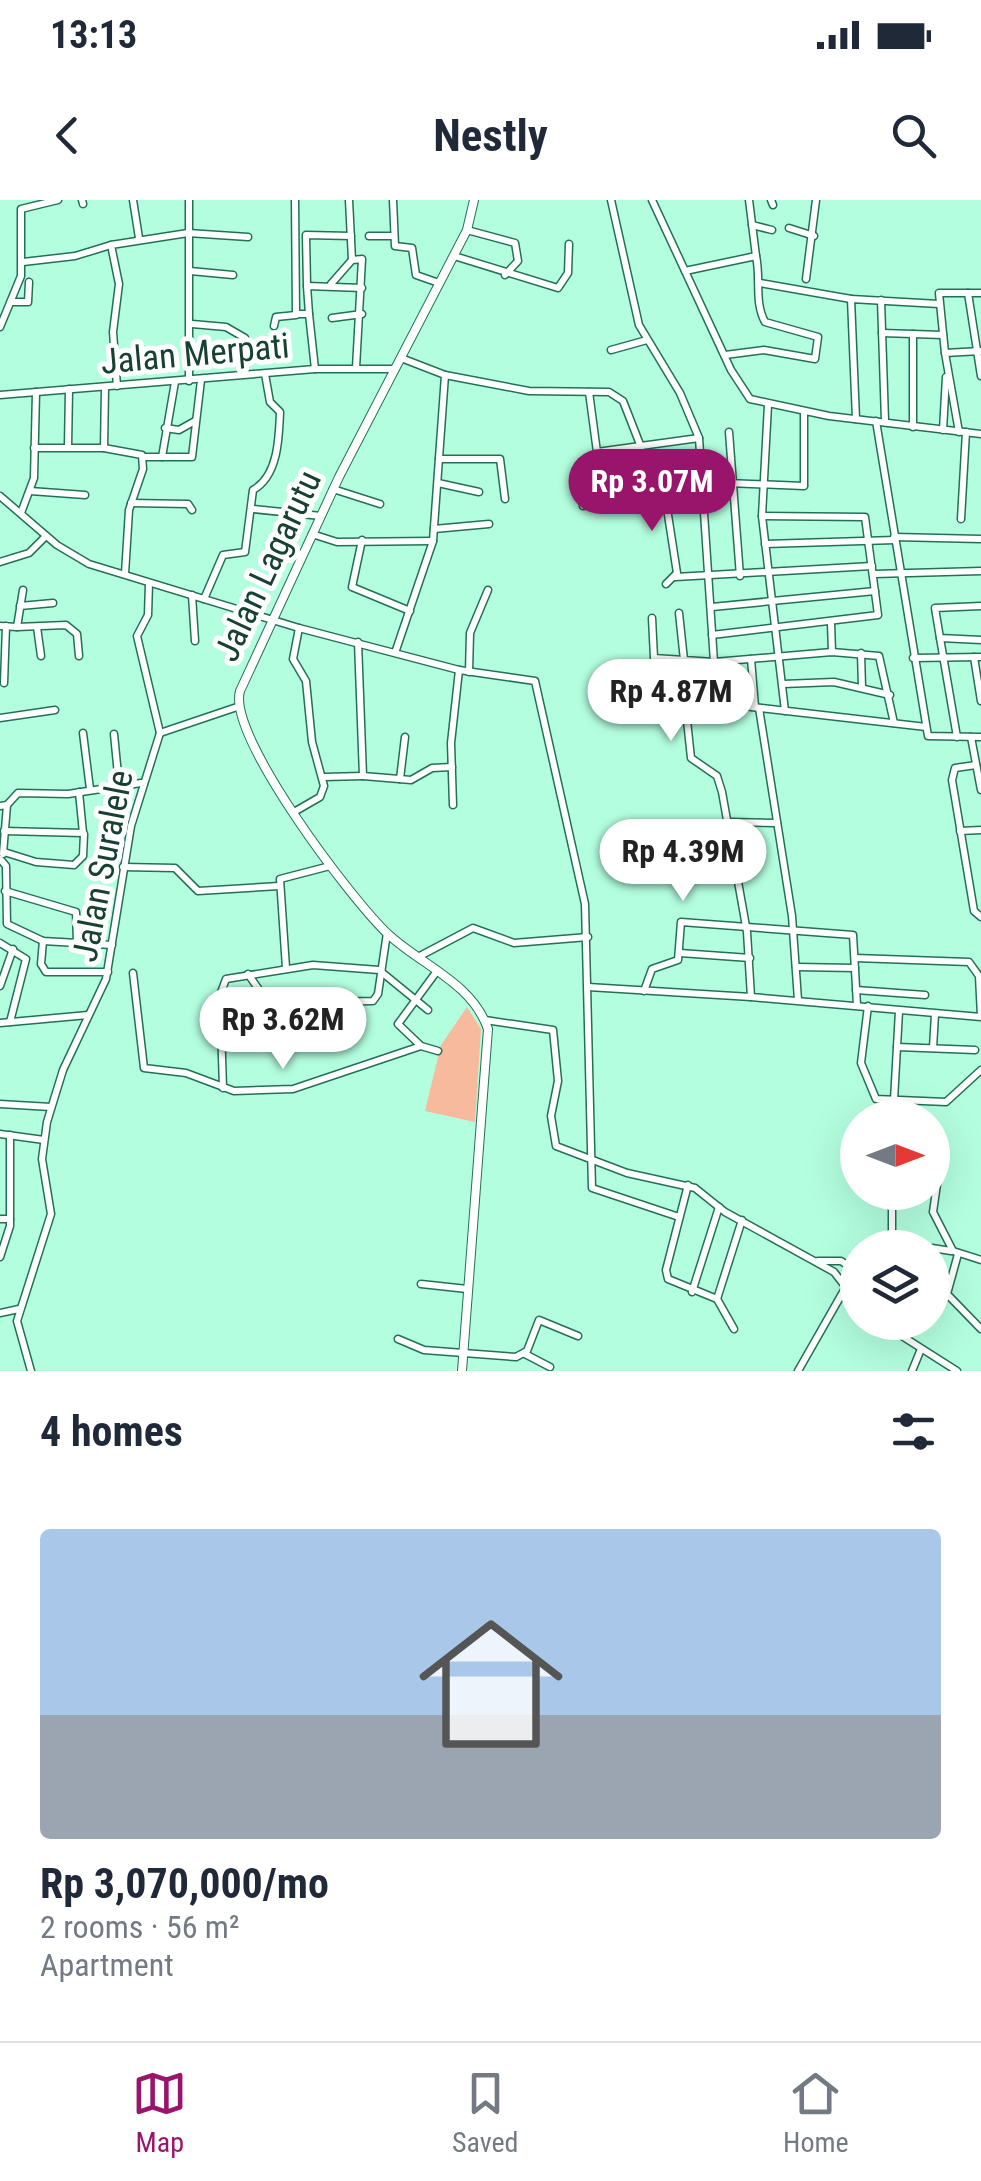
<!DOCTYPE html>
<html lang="en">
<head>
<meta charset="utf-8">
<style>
	:root { --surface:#fff; --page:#f2f2f3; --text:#1f2937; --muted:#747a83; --line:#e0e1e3; --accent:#98156b }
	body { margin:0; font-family:"Roboto Condensed",sans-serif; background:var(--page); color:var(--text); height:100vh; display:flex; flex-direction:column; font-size:38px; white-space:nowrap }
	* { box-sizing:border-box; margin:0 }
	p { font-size:32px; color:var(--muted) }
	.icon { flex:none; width:55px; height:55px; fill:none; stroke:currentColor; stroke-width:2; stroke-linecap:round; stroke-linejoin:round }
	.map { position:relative; height:1171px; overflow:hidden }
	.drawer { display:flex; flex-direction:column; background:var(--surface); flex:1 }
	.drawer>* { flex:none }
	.needle { width:65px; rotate:90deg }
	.tools { position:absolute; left:840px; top:900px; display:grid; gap:20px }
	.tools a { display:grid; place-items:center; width:110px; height:110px; border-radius:50%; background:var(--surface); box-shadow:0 10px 40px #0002; font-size:50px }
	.price { position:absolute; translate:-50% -85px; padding:0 22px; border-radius:35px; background:#fff; color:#222; font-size:32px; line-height:65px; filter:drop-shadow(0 2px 5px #0008) }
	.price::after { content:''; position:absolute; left:50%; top:60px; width:30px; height:22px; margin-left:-15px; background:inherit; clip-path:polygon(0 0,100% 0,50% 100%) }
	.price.selected { background:var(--accent); color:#fff }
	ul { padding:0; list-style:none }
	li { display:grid; align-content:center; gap:20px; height:530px; padding:0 40px }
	li span { display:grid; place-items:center; height:310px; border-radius:10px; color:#555 }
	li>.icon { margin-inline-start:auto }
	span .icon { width:180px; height:180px; fill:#fffc; stroke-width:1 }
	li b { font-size:42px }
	h2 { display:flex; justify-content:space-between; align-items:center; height:120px; padding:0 40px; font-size:42px }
	.status { display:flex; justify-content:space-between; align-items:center; height:70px; padding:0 50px; background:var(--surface); direction:ltr }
	.status svg { height:28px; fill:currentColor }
	header { display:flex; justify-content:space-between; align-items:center; height:130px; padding:0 40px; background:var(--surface); font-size:45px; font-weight:700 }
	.tabs { display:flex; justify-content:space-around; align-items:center; height:140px; border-top:2px solid var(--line); background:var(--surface); font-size:28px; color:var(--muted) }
	.tabs a { display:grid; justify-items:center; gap:5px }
	.tabs .selected { color:var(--accent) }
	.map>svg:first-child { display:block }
</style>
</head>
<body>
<div class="status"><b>13:13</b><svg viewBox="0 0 49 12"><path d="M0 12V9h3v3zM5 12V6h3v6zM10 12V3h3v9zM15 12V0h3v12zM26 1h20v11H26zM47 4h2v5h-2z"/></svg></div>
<header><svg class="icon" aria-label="back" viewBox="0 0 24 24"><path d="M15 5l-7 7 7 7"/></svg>Nestly<svg class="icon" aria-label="search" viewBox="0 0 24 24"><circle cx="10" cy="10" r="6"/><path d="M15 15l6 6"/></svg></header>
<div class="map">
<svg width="981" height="1171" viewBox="0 0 981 1171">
	<rect width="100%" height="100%" fill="#b3fedf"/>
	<path fill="#f7ba9d" d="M 467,807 L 481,829 L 475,922 L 425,911 L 441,845 Z"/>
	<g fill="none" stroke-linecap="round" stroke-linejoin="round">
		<g stroke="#247057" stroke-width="9">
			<g id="minor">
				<path d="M 82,0 L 83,4"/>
				<path d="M 133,0 L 139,38"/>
				<path d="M 189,0 L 189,181"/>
				<path d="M 295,0 L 296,114 L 309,114 L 315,169"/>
				<path d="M 349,0 L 352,60"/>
				<path d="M 393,0 L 395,46 L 412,48 L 416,75 L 439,83"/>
				<path d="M 611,0 L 639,125 L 680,193 L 699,238 L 714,462 L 832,452 L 879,456 L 894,523"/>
				<path d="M 652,0 L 731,170 L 750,199 L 829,216 L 981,234"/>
				<path d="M 749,0 L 756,56"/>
				<path d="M 771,0 L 773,5"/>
				<path d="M 752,25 L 772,30"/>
				<path d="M 789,28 L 814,36"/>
				<path d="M 467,30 L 515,43 L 518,61 L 505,75"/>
				<path d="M 369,36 L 393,36"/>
				<path d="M 454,56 L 558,88 L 568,73 L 569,44"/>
				<path d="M 23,62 L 75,56 L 111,45"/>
				<path d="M 190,71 L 233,75"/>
				<path d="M 685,71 L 756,56 C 761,79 754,102 765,122 L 818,137 L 815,159 L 764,150 L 725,155"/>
				<path d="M 806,79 L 816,0"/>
				<path d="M 760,83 L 851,99"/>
				<path d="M 331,84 L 352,60 L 362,59 L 356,168"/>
				<path d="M 307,86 L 306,35 L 351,36"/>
				<path d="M 968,93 L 981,176"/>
				<path d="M 881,100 L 885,221"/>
				<path d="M 12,102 L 28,102 L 29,82"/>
				<path d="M 309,114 L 307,86 L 362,88"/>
				<path d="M 332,118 L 362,114"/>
				<path d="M 192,124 L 226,127 L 245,138"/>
				<path d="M 274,126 L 276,117 L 296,115"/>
				<path d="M 0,127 L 21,76 L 21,9 L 58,0"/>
				<path d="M 882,133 L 943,135"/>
				<path d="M 913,134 L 913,227"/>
				<path d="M 611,150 L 647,140"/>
				<path d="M 945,153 L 939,93 L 981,93"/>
				<path d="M 445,175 L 529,191 L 609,192 L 623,201 L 641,247"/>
				<path d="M 117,186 L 113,132 L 119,84 L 111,45 L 188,33 L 248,37"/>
				<path d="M 589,192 L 597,252 L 616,297"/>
				<path d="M 0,195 L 315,169 L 395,169"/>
				<path d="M 768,205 L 762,316 L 785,511"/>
				<path d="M 856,219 L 851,99 L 939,104"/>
				<path d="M 876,221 L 928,536 L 981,537"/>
				<path d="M 165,228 L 179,230 L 195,221"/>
				<path d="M 943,230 L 946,177"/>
				<path d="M 729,232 L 740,376"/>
				<path d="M 959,232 L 945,153 L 981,151"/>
				<path d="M 68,247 L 69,189"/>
				<path d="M 34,248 L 104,248 L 142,255 L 143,269 L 129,310 L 125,374"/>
				<path d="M 104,248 L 105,188"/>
				<path d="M 597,252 L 699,238"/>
				<path d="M 143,257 L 192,257 L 201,180"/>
				<path d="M 162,257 L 175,182"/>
				<path d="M 439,259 L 500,259 L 505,299"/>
				<path d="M 438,283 L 479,292"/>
				<path d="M 804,285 L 804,212"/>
				<path d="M 333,289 L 380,304"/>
				<path d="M 664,289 L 677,373 L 666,384"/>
				<path d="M 30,291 L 85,295"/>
				<path d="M 0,296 L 57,345 L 89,364 L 299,428 L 459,470 L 535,481 L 585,704 L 592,988 L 679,1017"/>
				<path d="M 131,303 L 188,304 L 192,310"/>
				<path d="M 583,306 L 702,282 L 804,286"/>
				<path d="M 253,309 L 321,316"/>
				<path d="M 21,313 L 34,278 L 36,192"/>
				<path d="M 961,319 L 966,232"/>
				<path d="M 434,329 L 489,324"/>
				<path d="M 312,334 L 337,342 L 433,341"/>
				<path d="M 894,337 L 981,339"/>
				<path d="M 362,340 L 352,387 L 410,411"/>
				<path d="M 765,344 L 895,340"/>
				<path d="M 0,362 L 29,353 L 46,336"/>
				<path d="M 874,374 L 981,371"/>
				<path d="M 675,377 L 872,366"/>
				<path d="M 149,383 L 148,415 L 137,436 L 160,533"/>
				<path d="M 192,395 L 195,441"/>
				<path d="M 204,399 L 223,355 L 245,352 L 253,290 C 278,276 279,239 280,212 L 270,202 L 265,174"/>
				<path d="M 20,406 L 53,403"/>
				<path d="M 981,406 L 935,408 L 940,438 L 981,440"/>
				<path d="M 712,407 L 875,391"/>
				<path d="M 679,413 L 684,460 L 714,462"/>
				<path d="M 652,418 L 654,458 L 684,460"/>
				<path d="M 831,423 L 832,452"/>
				<path d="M 0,426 L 17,427 L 23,390"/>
				<path d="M 17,427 L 66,425 L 77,434 L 79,456"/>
				<path d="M 37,427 L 41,456"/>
				<path d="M 712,435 L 878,415 L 865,317 L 762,316"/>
				<path d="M 940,438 L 957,537"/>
				<path d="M 358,442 L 363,576 L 411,580 L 432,568 L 452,567"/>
				<path d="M 396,450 L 433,341 L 445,175 L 401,158"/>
				<path d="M 861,453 L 862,488"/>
				<path d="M 974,457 L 981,501"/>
				<path d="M 913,458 L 981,457"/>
				<path d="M 751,459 L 755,507"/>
				<path d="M 723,462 L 726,504 L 926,527"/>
				<path d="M 692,463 L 693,499"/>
				<path d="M 469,472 L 470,433 L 488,390"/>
				<path d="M 4,483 L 6,426"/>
				<path d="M 783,484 L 834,482 L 890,495"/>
				<path d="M 726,504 L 685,502 L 691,558 L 717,576 L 722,592 L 747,732 L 751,797 L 981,817"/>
				<path d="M 759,508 L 792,716 L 798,800"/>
				<path d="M 0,518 L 55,510"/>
				<path d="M 83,533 L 90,589"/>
				<path d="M 160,533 L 237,507"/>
				<path d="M 114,534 L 119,585"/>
				<path d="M 971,537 L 981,590"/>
				<path d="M 976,565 L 955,568 L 952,580 L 974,711 L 981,717"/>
				<path d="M 324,577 L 363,576"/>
				<path d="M 400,579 L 405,537"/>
				<path d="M 453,605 L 451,543 L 459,470"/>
				<path d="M 0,606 L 7,605 L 18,593 L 68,594 L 141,583"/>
				<path d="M 294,612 L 320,597 L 324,586 L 312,542 L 306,481 L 293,459 L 299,428"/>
				<path d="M 729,622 L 777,623"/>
				<path d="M 4,631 L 83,633 L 79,592"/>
				<path d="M 960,631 L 981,630"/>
				<path d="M 4,652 L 36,662 L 74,665 L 83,656 L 84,634"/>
				<path d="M 3,654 L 7,605"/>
				<path d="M 0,659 L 6,666 L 7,724 L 43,741 L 112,745"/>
				<path d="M 123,667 L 175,668 L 198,691 L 279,686"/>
				<path d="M 5,691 L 76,712 L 77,742"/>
				<path d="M 43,741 L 41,764 L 46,772 L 108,772"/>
				<path d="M 0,743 L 26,759 L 10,822"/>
				<path d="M 680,753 L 750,758"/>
				<path d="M 418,757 L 473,728 L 514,743 L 588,737"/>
				<path d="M 855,758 L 969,762 L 979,776 L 981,816"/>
				<path d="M 796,767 L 855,768"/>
				<path d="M 286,768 L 280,679 L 330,666"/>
				<path d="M 437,771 L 398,824 L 421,846 L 438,851"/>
				<path d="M 133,773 L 144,868 L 186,873 L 234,891 L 293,889 L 421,846"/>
				<path d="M 248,774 L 276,814 L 317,802 L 373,801 L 378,794 L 387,733"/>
				<path d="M 0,786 L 13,749"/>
				<path d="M 588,787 L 751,797"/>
				<path d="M 856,790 L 925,795"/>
				<path d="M 644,791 L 652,769 L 678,760 L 681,722 L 853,735 L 857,805"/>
				<path d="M 868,806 L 861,863 L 876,899 L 946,902 L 981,870"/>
				<path d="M 485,820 L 553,830 L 558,881 L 551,916 L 556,946 L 627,973 L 695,988 L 725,1012 L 834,1072 L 858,1103"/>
				<path d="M 0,823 L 88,815"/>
				<path d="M 897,847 L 975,850"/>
				<path d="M 933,848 L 935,814"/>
				<path d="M 223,888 L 220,795 L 226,779 L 313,765 L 379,770 L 428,810"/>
				<path d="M 0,904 L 51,907"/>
				<path d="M 893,918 L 899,811"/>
				<path d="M 0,934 L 44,940"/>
				<path d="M 942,949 L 933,1012 L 953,1051 L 981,1060"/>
				<path d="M 688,985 L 666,1070 L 668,1079 L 717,1099 L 742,1020"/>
				<path d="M 0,1019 L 10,1019"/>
				<path d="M 892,1048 L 892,992"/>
				<path d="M 932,1048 L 951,1051"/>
				<path d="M 958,1054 L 947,1094 L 981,1129"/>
				<path d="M 0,1057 L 10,1026 L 10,935"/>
				<path d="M 818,1061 L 841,1061 L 858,1072"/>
				<path d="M 421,1084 L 467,1089"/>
				<path d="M 692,1092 L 719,1007"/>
				<path d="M 717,1099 L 734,1129"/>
				<path d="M 0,1113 L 19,1109"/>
				<path d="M 880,1122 L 957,1171"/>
				<path d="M 398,1139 L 424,1150 L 516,1157 L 527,1151 L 539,1120 L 578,1136"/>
				<path d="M 525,1154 L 550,1167"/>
				<path d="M 31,1171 L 17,1121 L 51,1014 L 42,959 L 47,922 L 63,870 L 106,779 L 131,626 L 160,533"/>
				<path d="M 798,1171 L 847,1085"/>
				<path d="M 912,1171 L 921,1149"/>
			</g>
		</g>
		<g stroke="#247057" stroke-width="10">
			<path id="tertiary" d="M 462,1171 L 488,829 C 472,783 423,766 389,735 C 353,702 227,536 240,491 L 339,277 L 467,30 L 474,0"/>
		</g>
		<use href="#minor" stroke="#fff" stroke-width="6"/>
		<use href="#tertiary" stroke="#fff" stroke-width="8"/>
	</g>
	<g text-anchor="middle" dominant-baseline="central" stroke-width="10" stroke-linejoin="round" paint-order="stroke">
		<g font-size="35" fill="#184132" stroke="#fff">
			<text transform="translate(195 154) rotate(-5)">Jalan Merpati</text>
			<text transform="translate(268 366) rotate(-65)">Jalan Lagarutu</text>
			<text transform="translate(103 666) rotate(-79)">Jalan Suralele</text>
		</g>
	</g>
</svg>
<div class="tools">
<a><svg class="needle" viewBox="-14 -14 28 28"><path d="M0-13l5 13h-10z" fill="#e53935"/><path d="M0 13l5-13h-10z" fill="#747a83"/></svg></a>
<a><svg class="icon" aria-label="layers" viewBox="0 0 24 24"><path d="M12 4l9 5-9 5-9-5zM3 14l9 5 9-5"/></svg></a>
</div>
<b class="price selected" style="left:652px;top:334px">Rp 3.07M</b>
<b class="price" style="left:671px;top:544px">Rp 4.87M</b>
<b class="price" style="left:683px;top:704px">Rp 4.39M</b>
<b class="price" style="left:283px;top:872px">Rp 3.62M</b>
</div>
<section class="drawer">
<h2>4 homes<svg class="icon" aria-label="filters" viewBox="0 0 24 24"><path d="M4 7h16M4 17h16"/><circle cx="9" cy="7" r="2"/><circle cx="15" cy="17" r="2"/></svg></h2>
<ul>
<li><span style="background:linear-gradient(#a9c7e8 60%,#9aa5b1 0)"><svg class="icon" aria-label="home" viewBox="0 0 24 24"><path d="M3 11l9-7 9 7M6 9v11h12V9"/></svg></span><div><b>Rp 3,070,000/mo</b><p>2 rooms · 56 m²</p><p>Apartment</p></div></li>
</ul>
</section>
<nav class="tabs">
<a class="selected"><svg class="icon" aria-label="map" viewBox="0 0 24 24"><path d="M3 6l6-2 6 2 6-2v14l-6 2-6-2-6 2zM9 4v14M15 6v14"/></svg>Map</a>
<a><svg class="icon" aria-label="saved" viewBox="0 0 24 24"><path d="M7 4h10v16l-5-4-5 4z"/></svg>Saved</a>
<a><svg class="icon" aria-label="home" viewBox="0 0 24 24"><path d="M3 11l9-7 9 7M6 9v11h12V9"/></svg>Home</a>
</nav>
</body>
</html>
